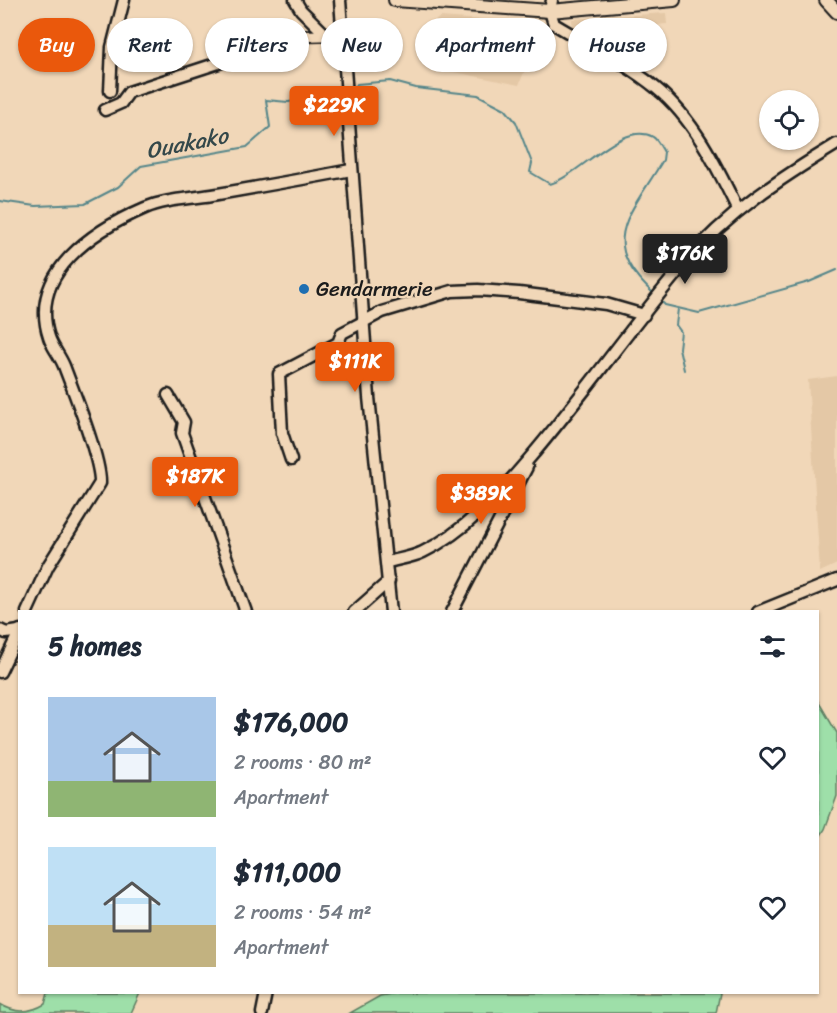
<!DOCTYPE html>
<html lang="en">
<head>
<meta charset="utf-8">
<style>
	:root { --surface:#fff; --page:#f2f2f3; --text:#1f2937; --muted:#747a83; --accent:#ea580c }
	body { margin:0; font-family:Sriracha,sans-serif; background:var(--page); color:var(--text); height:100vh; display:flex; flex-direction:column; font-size:22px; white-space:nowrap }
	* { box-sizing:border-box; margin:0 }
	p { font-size:20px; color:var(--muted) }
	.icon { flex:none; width:33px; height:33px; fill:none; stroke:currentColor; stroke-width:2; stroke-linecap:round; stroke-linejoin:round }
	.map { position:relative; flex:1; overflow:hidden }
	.sheet { position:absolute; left:18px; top:610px; width:801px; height:384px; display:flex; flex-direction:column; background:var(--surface); border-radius:0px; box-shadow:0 2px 4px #0004 }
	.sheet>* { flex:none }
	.guide { position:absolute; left:18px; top:18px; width:801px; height:54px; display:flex; gap:12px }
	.fabs { position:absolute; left:759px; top:90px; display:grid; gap:12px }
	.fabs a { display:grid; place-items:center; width:60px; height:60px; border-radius:50%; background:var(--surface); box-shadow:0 2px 4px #0004; font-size:30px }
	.price { position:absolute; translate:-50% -51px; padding:0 14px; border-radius:6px; background:var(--accent); color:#fff; font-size:20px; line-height:39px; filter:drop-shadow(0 2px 3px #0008) }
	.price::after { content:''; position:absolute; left:50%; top:36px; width:18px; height:14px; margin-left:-9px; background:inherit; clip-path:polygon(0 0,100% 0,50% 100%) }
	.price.on { background:#222; color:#fff }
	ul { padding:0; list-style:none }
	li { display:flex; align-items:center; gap:18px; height:150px; padding:0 30px }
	li span { display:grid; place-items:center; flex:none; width:168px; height:120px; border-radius:0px; color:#555 }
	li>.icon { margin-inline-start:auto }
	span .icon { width:72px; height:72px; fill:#fffc; stroke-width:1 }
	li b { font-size:26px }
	h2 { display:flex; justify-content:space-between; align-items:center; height:72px; padding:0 30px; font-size:26px }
	.tag { padding:0 21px; border-radius:27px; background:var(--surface); box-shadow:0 2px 4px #0004; font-size:21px; line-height:54px }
	.tag.on { background:var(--accent); color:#fff }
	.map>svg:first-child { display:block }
</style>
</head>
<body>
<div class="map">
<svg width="837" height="1013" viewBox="0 0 837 1013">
	<rect width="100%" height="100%" fill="#f1d7b8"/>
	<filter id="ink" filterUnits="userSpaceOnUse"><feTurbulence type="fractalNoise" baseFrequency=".0167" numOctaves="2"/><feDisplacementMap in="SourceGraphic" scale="12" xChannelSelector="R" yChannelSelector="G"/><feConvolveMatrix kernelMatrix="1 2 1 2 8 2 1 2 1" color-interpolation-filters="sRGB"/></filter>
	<g filter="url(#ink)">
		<g fill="#e4c8a6">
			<path d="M 666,13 L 667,24 L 657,25 L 657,33 L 641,36 L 598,37 L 598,33 L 573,29 L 572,19 Z"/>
			<path d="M 440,17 L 543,24 L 519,85 L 424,66 L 428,26 Z"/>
			<path d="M 837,376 L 837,564 L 820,572 L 808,380 Z"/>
		</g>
		<g fill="#9edfa9" stroke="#5d7e62" stroke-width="1.5">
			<path d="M 818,701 L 837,733 L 837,796 L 825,829 L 818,840 Z"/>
			<path d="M 48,993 L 140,993 L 131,1013 L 0,1013 L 0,1004 C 14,1013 30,1013 45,1004 Z"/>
			<path d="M 396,993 L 720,993 L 716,1013 L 350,1013 L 380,996 Z"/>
		</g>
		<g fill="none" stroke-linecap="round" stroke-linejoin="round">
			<g stroke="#55868a" stroke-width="2">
				<path d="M 351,94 L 357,84 L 390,81 L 416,88 L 478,95 L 505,109 L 516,122 L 532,163 L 530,172 L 550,184 C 580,175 623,120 653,137 C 657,139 661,147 664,152 L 663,160 C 630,216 596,241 654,294"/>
				<path d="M 0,201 L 35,206 L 85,204 L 118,187 L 141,166 L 247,147 L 270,127 L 266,100 L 288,102 L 343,95"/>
				<path d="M 660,300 L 665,305 L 699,313 L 809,282 L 837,270"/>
				<path d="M 678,309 L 676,325 L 681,332 L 679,348 L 684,370"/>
			</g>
			<g stroke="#1c1c1c" stroke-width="15">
				<g id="minor">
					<path d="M 295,0 L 301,10 L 327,36"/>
					<path d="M 340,0 L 369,397 L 391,612"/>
					<path d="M 552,0 L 550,11 L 554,24 C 587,44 627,64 656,88 C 694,119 717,167 738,210"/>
					<path d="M 110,91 L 112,47 L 124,0"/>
					<path d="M 105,110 L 121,103 L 129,92 L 237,57 L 259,37 L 342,35"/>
					<path d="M 168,395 L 184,422 L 182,433 L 246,612"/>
					<path d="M 291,460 L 282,433 L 279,374 L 338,343 L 342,333 L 382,312 L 452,291 L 478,290 L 519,293 L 606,304 L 644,315"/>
					<path d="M 388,562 C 399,559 413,557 423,552 C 465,532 499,494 528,460 C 583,396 630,328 684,264 C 727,213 781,178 837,144"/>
					<path d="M 27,612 L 48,566 L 100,483 C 101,459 73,390 64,366 C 60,356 52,347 49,337 C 28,273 94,230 145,208 C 166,199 189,199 212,195 C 258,187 304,179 351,170"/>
					<path d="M 354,612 L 389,581"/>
					<path d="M 452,612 L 527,467"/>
					<path d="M 758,612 L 837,580"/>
					<path d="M 0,630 L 6,633 L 19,631"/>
					<path d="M 0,672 L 20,630"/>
					<path d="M 262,1013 L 266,993"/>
				</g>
			</g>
			<g stroke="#1c1c1c" stroke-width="16">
				<g id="major">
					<path d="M 395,0 L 550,11 L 674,0"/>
					<path d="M 826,0 L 837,12"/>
				</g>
			</g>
			<use href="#minor" stroke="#f1d7b8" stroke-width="10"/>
			<use href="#major" stroke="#f1d7b8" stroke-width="12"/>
		</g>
	</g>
	<circle fill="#1f6fb2" stroke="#f1d7b8" stroke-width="2" cx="304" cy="289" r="6"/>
	<g text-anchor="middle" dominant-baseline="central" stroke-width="5" stroke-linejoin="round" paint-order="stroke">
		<g font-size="21" fill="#1c1c1c" stroke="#f1d7b8" text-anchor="start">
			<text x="316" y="289">Gendarmerie</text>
		</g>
		<g font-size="22" font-style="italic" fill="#34484a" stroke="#f1d7b8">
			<text transform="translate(187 143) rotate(-11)">Ouakako</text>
		</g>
	</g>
</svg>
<div class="fabs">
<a><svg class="icon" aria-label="locate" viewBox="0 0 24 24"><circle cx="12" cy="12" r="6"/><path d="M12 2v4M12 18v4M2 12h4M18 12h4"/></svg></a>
</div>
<b class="price" style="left:334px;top:137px">$229K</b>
<b class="price on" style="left:685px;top:285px">$176K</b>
<b class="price" style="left:355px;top:393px">$111K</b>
<b class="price" style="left:195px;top:508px">$187K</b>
<b class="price" style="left:481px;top:525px">$389K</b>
<div class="guide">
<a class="tag on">Buy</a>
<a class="tag">Rent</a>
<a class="tag">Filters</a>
<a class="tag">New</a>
<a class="tag">Apartment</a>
<a class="tag">House</a>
</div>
<section class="sheet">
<h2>5 homes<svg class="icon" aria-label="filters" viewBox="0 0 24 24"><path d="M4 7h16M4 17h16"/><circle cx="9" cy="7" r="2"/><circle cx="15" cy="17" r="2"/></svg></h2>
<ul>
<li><span style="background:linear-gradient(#a9c7e8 70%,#8fb573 0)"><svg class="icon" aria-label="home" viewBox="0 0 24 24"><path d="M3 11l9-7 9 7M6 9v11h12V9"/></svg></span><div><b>$176,000</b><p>2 rooms · 80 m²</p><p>Apartment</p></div><svg class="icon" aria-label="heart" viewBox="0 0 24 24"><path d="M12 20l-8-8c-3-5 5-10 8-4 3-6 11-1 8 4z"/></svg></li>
<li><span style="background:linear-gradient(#bfe0f5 65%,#c2b280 0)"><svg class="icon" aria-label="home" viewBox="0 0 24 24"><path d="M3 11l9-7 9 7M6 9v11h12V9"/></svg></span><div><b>$111,000</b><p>2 rooms · 54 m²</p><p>Apartment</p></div><svg class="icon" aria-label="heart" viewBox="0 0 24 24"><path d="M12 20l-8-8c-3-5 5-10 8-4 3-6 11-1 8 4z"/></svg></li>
</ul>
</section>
</div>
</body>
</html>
